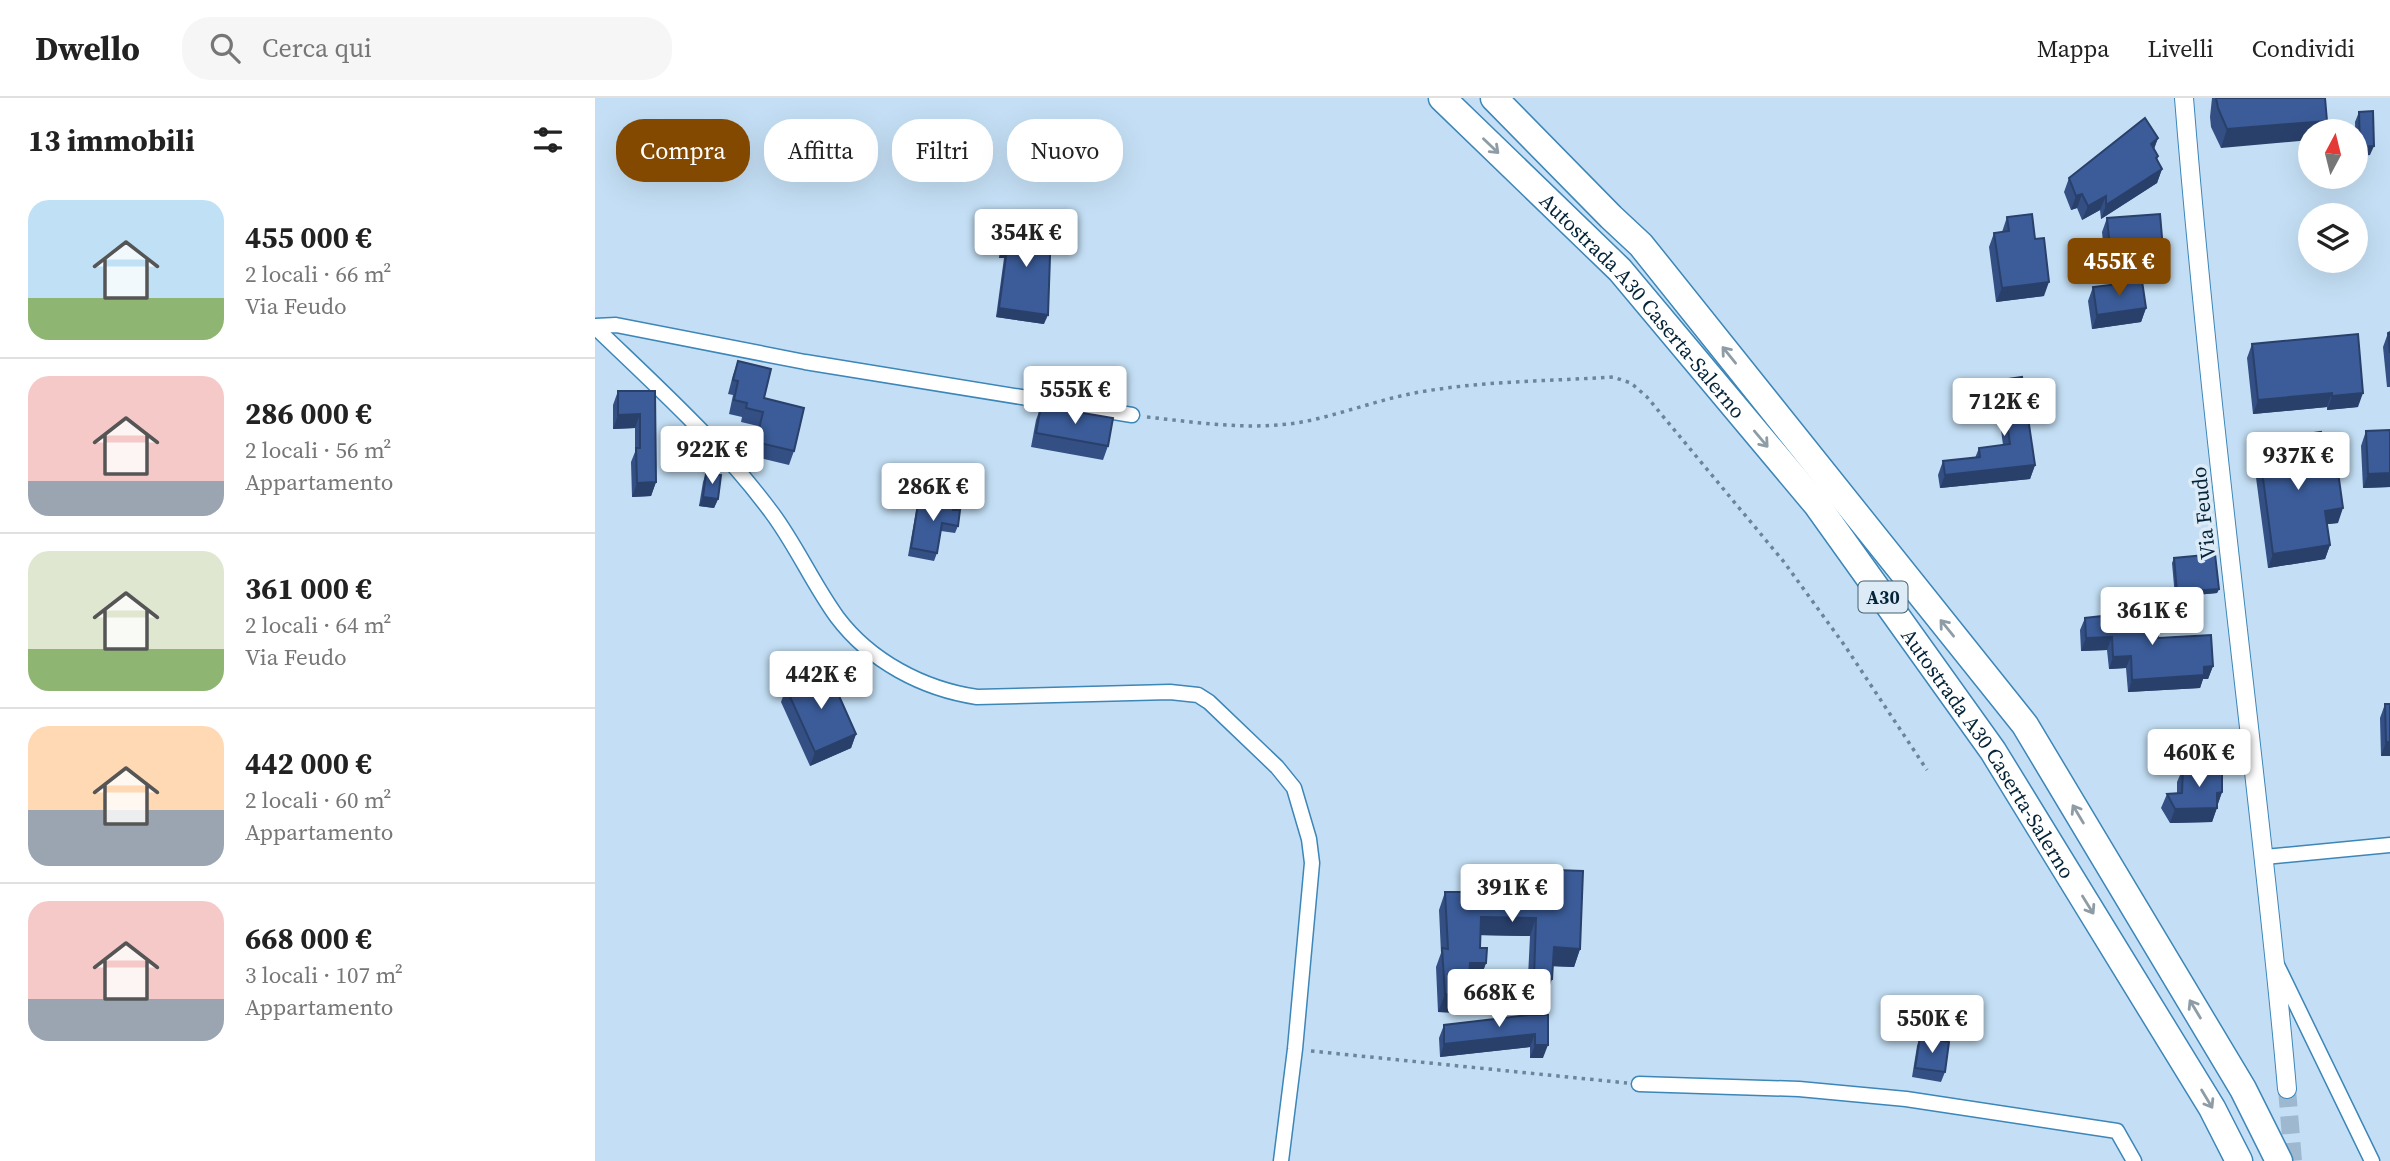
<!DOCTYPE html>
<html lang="it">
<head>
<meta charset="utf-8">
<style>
	:root { --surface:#fff; --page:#f6f6f6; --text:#222; --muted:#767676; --line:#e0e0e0; --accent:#844900 }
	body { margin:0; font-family:"Source Serif 4",serif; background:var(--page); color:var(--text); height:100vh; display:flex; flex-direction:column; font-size:26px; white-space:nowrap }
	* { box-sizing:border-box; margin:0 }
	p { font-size:23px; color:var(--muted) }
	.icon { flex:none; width:38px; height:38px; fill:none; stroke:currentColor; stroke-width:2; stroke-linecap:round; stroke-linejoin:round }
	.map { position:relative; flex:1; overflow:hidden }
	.drawer { display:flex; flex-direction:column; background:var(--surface); width:595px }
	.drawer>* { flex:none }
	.banner { position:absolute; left:21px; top:21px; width:665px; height:63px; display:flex; gap:14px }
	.needle { width:46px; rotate:7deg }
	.tools { position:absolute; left:1703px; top:21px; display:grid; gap:14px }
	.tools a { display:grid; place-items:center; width:70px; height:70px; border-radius:50%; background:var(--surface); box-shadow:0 7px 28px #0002; font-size:35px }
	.price { position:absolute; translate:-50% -60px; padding:0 16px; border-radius:7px; background:#fff; color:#222; font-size:23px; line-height:46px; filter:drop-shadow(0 2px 4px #0008) }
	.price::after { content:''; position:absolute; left:50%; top:42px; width:21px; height:16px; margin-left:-10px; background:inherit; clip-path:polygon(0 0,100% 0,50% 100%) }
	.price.selected { background:var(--accent); color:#fff }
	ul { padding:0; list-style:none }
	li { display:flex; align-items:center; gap:21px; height:175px; padding:0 28px }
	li+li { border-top:2px solid var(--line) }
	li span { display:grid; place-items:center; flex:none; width:196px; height:140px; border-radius:21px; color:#555 }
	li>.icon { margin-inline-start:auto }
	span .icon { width:84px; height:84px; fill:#fffc; stroke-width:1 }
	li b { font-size:30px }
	h2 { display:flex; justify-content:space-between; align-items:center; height:84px; padding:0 28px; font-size:30px }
	.pill { padding:0 24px; border-radius:28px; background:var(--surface); box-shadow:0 7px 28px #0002; font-size:24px; line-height:63px }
	.pill.selected { background:var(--accent); color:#fff }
	header { display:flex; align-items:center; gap:42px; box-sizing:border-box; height:98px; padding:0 35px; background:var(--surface); border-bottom:2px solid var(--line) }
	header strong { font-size:33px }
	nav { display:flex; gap:38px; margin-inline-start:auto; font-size:24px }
	.search { width:490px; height:63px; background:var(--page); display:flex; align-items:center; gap:18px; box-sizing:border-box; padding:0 24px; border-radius:28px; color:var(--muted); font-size:26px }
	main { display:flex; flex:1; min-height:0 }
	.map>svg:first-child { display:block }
</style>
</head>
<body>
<header>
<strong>Dwello</strong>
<div class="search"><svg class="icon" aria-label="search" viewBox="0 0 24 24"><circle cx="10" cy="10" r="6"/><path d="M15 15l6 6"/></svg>Cerca qui</div>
<nav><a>Mappa</a><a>Livelli</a><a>Condividi</a></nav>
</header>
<main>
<section class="drawer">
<h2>13 immobili<svg class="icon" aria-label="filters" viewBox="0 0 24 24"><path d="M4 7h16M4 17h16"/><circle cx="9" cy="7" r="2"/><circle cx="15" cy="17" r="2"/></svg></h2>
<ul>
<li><span style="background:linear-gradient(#bfe0f5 70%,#8fb573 0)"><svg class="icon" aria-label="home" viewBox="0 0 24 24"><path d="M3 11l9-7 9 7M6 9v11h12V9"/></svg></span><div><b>455 000 €</b><p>2 locali · 66 m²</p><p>Via Feudo</p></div></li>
<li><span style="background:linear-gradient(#f6c9c9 75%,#9aa5b1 0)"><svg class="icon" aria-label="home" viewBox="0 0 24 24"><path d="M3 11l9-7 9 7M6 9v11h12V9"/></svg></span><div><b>286 000 €</b><p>2 locali · 56 m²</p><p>Appartamento</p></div></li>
<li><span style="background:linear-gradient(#dfe7d0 70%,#8fb573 0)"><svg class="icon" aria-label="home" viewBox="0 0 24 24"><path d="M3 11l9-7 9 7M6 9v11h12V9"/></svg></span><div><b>361 000 €</b><p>2 locali · 64 m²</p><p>Via Feudo</p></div></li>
<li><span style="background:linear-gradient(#ffd9b3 60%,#9aa5b1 0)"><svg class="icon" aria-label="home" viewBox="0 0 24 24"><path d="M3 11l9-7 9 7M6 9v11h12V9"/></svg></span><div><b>442 000 €</b><p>2 locali · 60 m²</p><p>Appartamento</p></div></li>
<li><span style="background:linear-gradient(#f6c9c9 70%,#9aa5b1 0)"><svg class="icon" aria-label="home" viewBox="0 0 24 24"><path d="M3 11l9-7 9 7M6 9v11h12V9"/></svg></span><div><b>668 000 €</b><p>3 locali · 107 m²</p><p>Appartamento</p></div></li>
</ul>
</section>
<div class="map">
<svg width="1795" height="1063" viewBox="0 0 1795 1063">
	<rect width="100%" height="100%" fill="#c4dff5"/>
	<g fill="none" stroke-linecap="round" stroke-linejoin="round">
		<path stroke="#9eb9cf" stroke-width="18" stroke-dasharray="18 9" stroke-linecap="butt" d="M 1692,991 L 1698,1063"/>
		<g stroke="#3c86b8" stroke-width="17">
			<g id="minor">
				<path d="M 0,228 L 21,227 L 210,264 L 537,317"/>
				<path d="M 0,229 C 61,288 126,346 177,415 C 201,447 218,486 242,519 C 275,563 328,591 382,599 L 575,594 L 603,597 L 614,604 L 682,669 L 699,690 L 714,741 L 717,765 L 700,951 L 686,1063"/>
				<path d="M 1670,759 L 1795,747"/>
				<path d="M 1682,867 L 1777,1063"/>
				<path d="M 1044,986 L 1204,991 L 1311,1001 L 1522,1033 L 1539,1063"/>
			</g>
		</g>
		<g stroke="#3c86b8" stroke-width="20">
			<path id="tertiary" d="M 1589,0 C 1606,213 1631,426 1655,638 C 1668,756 1682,873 1692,991"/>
		</g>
		<g stroke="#3c86b8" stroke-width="29">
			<g id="motorway">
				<path id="s1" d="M 847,0 L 1025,172 L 1222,407 L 1398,653 L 1617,1010 L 1644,1063"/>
				<path d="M 899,0 L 1016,119 L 1046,147 L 1430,627 L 1648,991 L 1684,1063"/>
			</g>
		</g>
		<g stroke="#69869b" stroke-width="3.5" stroke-dasharray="3.5 5" stroke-linecap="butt">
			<path d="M 552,319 C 607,325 663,334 717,322 C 756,313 792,299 831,293 C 892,283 956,283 1018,279 L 1036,285 L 1052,299 L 1189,464 L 1250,548 L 1332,672"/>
			<path d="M 716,953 L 1032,985"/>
		</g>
		<use href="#minor" stroke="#fff" stroke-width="14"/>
		<use href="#tertiary" stroke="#fff" stroke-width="18"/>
		<use href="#motorway" stroke="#fff" stroke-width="26"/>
	</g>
	<g fill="#334f84">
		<path d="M 1617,0 L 1730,0 L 1626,50 L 1616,29 L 1615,19 Z"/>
		<path d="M 1764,14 L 1775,57 L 1761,58 L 1760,24 Z"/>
		<path d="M 1563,40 L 1559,50 L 1563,58 L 1562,62 L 1567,71 L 1562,85 L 1506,121 L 1505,112 L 1487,122 L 1482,110 L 1476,112 L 1469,94 L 1474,80 Z"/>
		<path d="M 1412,119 L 1449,198 L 1401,204 L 1394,149 L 1399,135 L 1407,134 Z"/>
		<path d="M 1512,120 L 1563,165 L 1528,168 L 1528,163 L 1510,164 L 1507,134 Z"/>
		<path d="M 410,125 L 449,226 L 401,219 L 409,160 L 404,160 L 407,134 Z"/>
		<path d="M 1498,189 L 1551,210 L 1546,224 L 1497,231 L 1493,203 Z"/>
		<path d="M 1795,234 L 1795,289 L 1792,289 L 1788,249 L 1793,235 Z"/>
		<path d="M 1657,246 L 1763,309 L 1732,312 L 1732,309 L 1658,316 L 1652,260 Z"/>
		<path d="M 143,263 L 169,300 L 199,353 L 194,367 L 156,358 L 163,328 L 146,324 L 147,319 L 134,316 L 138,297 L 133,296 L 138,277 Z"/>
		<path d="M 1406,282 L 1440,367 L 1435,381 L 1345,390 L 1343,377 L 1348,363 L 1380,360 L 1384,350 L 1408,347 L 1401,295 Z"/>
		<path d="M 23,293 L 60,293 L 61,384 L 56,398 L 37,399 L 36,364 L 40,354 L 40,330 L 18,331 L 18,307 Z"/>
		<path d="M 446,308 L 513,348 L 508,362 L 436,349 L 441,322 Z"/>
		<path d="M 1795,332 L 1795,389 L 1768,390 L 1766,348 L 1771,333 Z"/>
		<path d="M 1663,343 L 1732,376 L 1743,425 L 1732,426 L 1735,447 L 1730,461 L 1673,470 L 1658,357 Z"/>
		<path d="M 111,375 L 123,401 L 119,410 L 104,408 L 108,384 Z"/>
		<path d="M 344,396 L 358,412 L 363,428 L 360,435 L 346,433 L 342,455 L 339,463 L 313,458 L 321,413 L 323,406 L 340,409 Z"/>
		<path d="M 1579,460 L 1624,491 L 1622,495 L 1580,499 L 1577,465 Z"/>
		<path d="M 1490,520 L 1553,526 L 1563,540 L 1618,568 L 1613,581 L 1608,581 L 1605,590 L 1533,594 L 1531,570 L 1514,571 L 1512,552 L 1486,553 L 1485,532 Z"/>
		<path d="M 191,590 L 261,636 L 256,650 L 215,668 L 186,604 Z"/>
		<path d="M 1790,606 L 1795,658 L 1786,658 L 1785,620 Z"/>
		<path d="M 1598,644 L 1628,658 L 1599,667 L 1595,654 Z"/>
		<path d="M 1588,670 L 1627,694 L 1617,724 L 1575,725 L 1566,710 L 1572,696 L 1582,695 L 1582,684 Z"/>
		<path d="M 960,772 L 985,851 L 979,869 L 958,868 L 951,900 L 932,899 L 935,838 L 885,837 L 885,850 L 891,865 L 884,884 L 874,883 L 867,915 L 843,914 L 841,869 L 846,855 L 844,812 L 850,794 L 872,794 L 873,790 L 956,786 Z"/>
		<path d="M 934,917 L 948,960 L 935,960 L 935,949 L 845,959 L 844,940 L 849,927 Z"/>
		<path d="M 1325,939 L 1350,974 L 1346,984 L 1317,979 L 1322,948 Z"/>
	</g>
	<g fill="#29406b">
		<path d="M 1732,23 L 1728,33 L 1715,33 L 1715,42 L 1626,50 L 1632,31 Z"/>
		<path d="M 1563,40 L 1558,54 L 1556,46 Z"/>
		<path d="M 1779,48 L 1775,57 L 1761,58 L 1765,49 Z"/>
		<path d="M 1567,71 L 1562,85 L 1506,121 L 1511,107 Z"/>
		<path d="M 1487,96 L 1482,110 L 1476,112 L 1481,98 Z"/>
		<path d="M 1511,98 L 1505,112 L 1487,122 L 1493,108 Z"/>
		<path d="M 1533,149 L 1528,163 L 1510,164 L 1515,150 Z"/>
		<path d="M 407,151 L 412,151 L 409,160 L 404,160 Z"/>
		<path d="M 1568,151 L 1563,165 L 1528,168 L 1533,154 Z"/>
		<path d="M 1454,184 L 1449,198 L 1401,204 L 1407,190 Z"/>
		<path d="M 404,210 L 453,217 L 449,226 L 401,219 Z"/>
		<path d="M 1551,210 L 1546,224 L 1497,231 L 1502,217 Z"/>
		<path d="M 1737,295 L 1732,309 L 1658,316 L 1663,302 Z"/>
		<path d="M 1768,295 L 1763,309 L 1732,312 L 1737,298 Z"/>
		<path d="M 45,316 L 40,330 L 18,331 L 23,317 Z"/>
		<path d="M 1440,367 L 1435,381 L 1345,390 L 1350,377 Z"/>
		<path d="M 1795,375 L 1795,389 L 1768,390 L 1773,376 Z"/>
		<path d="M 61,384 L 56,398 L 37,399 L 42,385 Z"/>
		<path d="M 108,399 L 123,401 L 119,410 L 104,408 Z"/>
		<path d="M 1748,410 L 1743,425 L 1725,427 L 1730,413 Z"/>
		<path d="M 1735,447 L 1730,461 L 1673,470 L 1678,456 Z"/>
		<path d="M 1624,491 L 1622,495 L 1580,499 L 1582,494 Z"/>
		<path d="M 1517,539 L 1512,552 L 1486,553 L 1491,540 Z"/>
		<path d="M 1536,558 L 1531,570 L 1514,571 L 1518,559 Z"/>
		<path d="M 1618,568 L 1613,581 L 1608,581 L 1605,590 L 1533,594 L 1537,582 L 1609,569 Z"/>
		<path d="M 261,636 L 256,650 L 215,668 L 220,654 Z"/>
		<path d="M 1791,644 L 1795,644 L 1795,658 L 1786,658 Z"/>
		<path d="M 1632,649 L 1628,658 L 1599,667 L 1602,657 Z"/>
		<path d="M 1627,694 L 1622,708 L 1622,695 Z"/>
		<path d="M 1622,710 L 1617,724 L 1575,725 L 1580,711 Z"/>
		<path d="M 886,819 L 941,820 L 935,838 L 879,837 Z"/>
		<path d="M 959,849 L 985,851 L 979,869 L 952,868 Z"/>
		<path d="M 875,865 L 891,865 L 884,884 L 868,883 Z"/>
		<path d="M 939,880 L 957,881 L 951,900 L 932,899 Z"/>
		<path d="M 850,896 L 873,897 L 867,915 L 843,914 Z"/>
		<path d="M 940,936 L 935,949 L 845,959 L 849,946 Z"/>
		<path d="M 940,947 L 953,947 L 948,960 L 935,960 Z"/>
	</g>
	<g fill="#3b5c99" stroke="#29406b" stroke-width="2">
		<path d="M 1621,0 L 1730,0 L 1732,23 L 1632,31 L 1623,10 Z"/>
		<path d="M 1778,13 L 1779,48 L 1765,49 L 1764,14 Z"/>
		<path d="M 1550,20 L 1563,40 L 1556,46 L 1563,58 L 1561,60 L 1567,71 L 1511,107 L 1511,98 L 1493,108 L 1487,96 L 1481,98 L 1474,80 Z"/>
		<path d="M 1437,116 L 1440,141 L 1449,140 L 1454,184 L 1407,190 L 1399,135 L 1414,133 L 1412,119 Z"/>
		<path d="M 1565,116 L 1568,151 L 1533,154 L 1533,149 L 1515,150 L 1512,120 Z"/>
		<path d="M 410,125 L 456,129 L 453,217 L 404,210 L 412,151 L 407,151 Z"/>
		<path d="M 1547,183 L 1551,210 L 1502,217 L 1498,189 Z"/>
		<path d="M 1795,234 L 1795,255 L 1793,235 Z"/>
		<path d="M 1763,236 L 1768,295 L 1737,298 L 1737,295 L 1663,302 L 1657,246 Z"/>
		<path d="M 143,263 L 176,271 L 169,300 L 209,310 L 199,353 L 161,344 L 168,314 L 151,310 L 152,305 L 139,302 L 143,283 L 138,282 Z"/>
		<path d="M 1427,279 L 1440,367 L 1350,377 L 1348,363 L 1385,359 L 1384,350 L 1415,346 L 1406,282 Z"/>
		<path d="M 23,293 L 60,293 L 61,384 L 42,385 L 41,350 L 45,350 L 45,316 L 23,317 Z"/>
		<path d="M 446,308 L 518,320 L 513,348 L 441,335 Z"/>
		<path d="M 1795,332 L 1795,375 L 1773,376 L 1771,333 Z"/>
		<path d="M 1726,334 L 1732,376 L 1743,374 L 1748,410 L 1730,413 L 1735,447 L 1678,456 L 1663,343 Z"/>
		<path d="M 111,375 L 126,377 L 123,401 L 108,399 Z"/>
		<path d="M 344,396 L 360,399 L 358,412 L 365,412 L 363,428 L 347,425 L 342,455 L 316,450 L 323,406 L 342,409 Z"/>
		<path d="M 1620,456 L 1624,491 L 1582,494 L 1579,460 Z"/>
		<path d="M 1552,513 L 1553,526 L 1562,525 L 1563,540 L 1616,537 L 1618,568 L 1609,569 L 1609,577 L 1537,582 L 1536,558 L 1518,559 L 1517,539 L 1491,540 L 1490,520 Z"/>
		<path d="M 232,571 L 261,636 L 220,654 L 191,590 Z"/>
		<path d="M 1790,606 L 1795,606 L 1795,644 L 1791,644 Z"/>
		<path d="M 1628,635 L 1632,649 L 1602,657 L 1598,644 Z"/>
		<path d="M 1588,670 L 1627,671 L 1627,694 L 1622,695 L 1622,710 L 1580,711 L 1572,696 L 1587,695 Z"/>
		<path d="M 960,772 L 988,773 L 985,851 L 959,849 L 957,881 L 939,880 L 941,820 L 886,819 L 885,850 L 892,850 L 891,865 L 875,865 L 873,897 L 850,896 L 847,850 L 853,851 L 850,794 L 873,794 L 873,790 L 960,786 Z"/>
		<path d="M 934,917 L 953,917 L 953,947 L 940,947 L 940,936 L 849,946 L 849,927 Z"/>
		<path d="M 1325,939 L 1354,944 L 1350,974 L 1320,970 Z"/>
	</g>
	<defs><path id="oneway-shaft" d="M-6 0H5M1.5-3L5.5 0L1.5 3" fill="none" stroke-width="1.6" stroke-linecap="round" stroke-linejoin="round" transform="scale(1.75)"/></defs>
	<g stroke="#8e9ca5">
		<use href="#oneway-shaft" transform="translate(896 48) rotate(44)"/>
		<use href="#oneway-shaft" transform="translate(1134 257) rotate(-129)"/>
		<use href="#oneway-shaft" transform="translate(1166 341) rotate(50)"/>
		<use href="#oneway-shaft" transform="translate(1352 530) rotate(-129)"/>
		<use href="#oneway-shaft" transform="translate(1483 716) rotate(-121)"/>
		<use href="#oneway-shaft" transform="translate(1493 807) rotate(58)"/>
		<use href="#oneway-shaft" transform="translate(1600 911) rotate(-121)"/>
		<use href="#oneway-shaft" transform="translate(1612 1001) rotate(59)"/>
	</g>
	<g text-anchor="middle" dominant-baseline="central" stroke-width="7" stroke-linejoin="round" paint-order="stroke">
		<rect fill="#ddebf6" stroke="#455f70" stroke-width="2" x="1263.5" y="483.5" width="49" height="31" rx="5"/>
		<g font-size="19" font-weight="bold" fill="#042337">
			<text x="1288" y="499">A30</text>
		</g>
		<g font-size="21" fill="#042337" stroke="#ddebf6">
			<text stroke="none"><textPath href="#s1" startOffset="289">Autostrada A30 Caserta-Salerno</textPath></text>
			<text transform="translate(1608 415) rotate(-96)">Via Feudo</text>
			<text stroke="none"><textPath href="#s1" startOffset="856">Autostrada A30 Caserta-Salerno</textPath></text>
		</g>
	</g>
</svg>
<div class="tools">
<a><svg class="needle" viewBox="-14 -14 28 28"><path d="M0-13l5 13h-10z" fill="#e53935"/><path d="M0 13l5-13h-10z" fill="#767676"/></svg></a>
<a><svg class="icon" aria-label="layers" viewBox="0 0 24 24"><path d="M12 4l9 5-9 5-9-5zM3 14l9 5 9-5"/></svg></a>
</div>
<b class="price" style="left:431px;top:171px">354K €</b>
<b class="price selected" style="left:1524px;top:200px">455K €</b>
<b class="price" style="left:480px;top:328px">555K €</b>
<b class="price" style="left:1409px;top:340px">712K €</b>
<b class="price" style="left:117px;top:388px">922K €</b>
<b class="price" style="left:1703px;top:394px">937K €</b>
<b class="price" style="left:338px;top:425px">286K €</b>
<b class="price" style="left:1557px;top:549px">361K €</b>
<b class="price" style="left:226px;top:613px">442K €</b>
<b class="price" style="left:1604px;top:691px">460K €</b>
<b class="price" style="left:917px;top:826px">391K €</b>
<b class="price" style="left:904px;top:931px">668K €</b>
<b class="price" style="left:1337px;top:957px">550K €</b>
<div class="banner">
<a class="pill selected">Compra</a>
<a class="pill">Affitta</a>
<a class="pill">Filtri</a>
<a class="pill">Nuovo</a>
</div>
</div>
</main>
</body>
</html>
